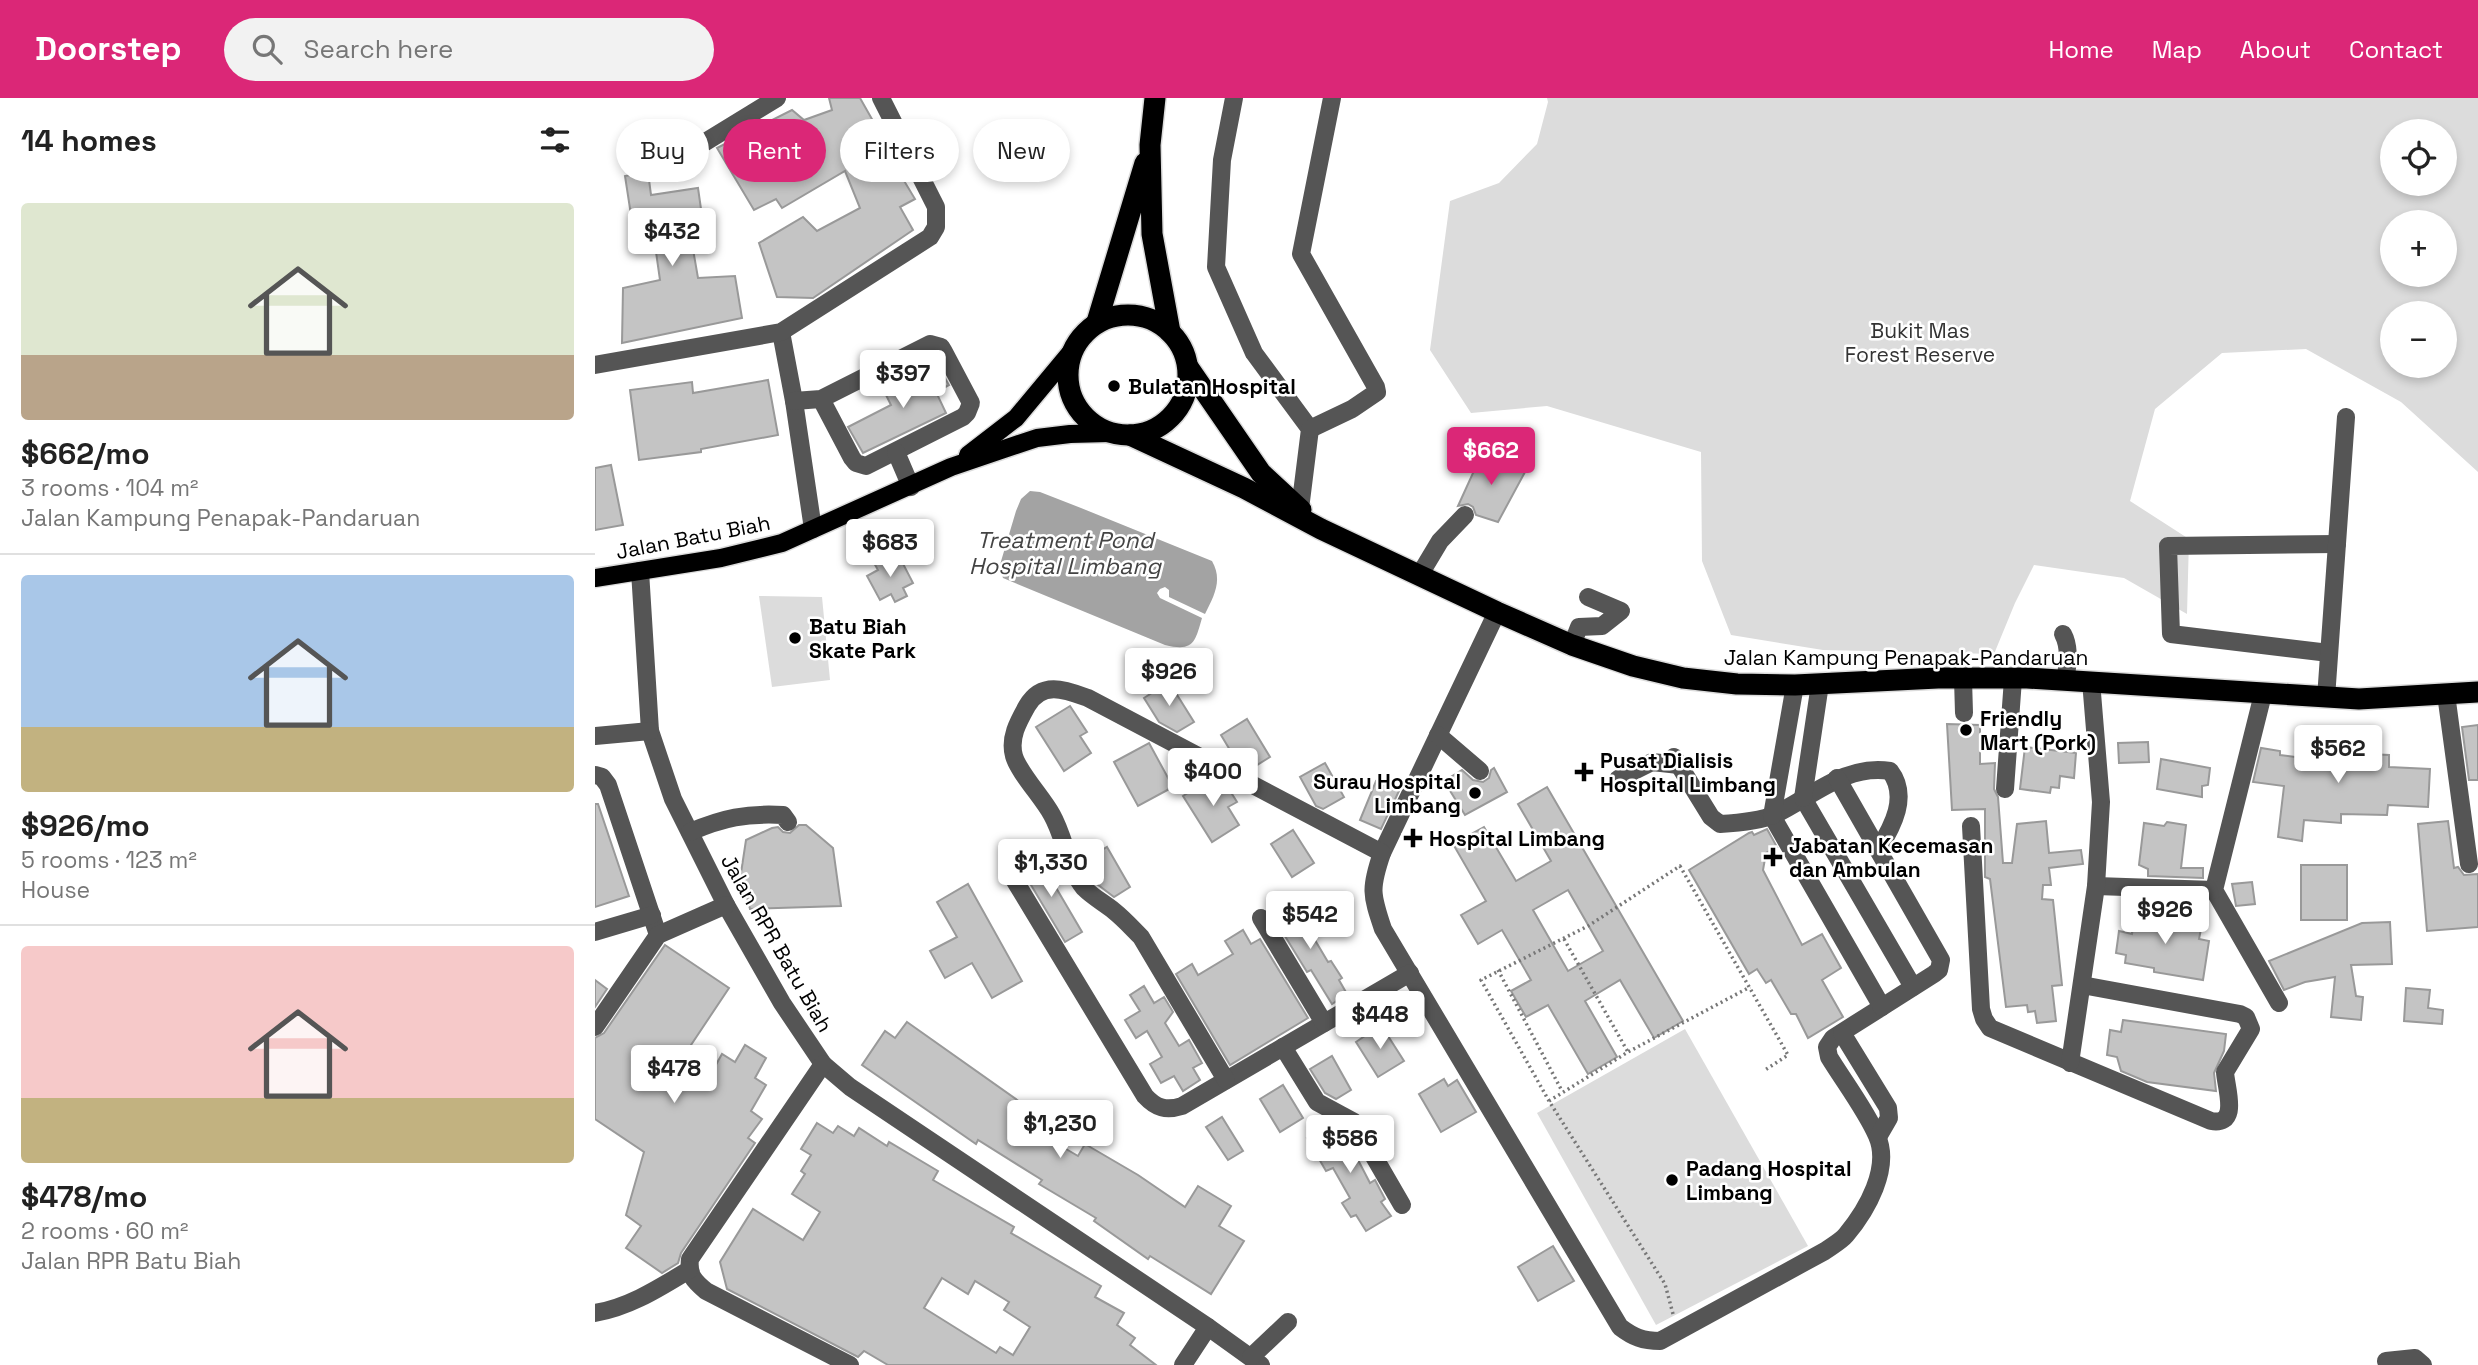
<!DOCTYPE html>
<html lang="en">
<head>
<meta charset="utf-8">
<style>
	:root { --surface:#fff; --page:#f2f2f2; --text:#222; --muted:#767676; --line:#e0e0e0; --accent:#db2777 }
	body { margin:0; font-family:"Space Grotesk",sans-serif; background:var(--page); color:var(--text); height:100vh; display:flex; flex-direction:column; font-size:26px; white-space:nowrap }
	* { box-sizing:border-box; margin:0 }
	p { font-size:23px; color:var(--muted) }
	.icon { flex:none; width:38px; height:38px; fill:none; stroke:currentColor; stroke-width:2; stroke-linecap:round; stroke-linejoin:round }
	.map { position:relative; flex:1; overflow:hidden }
	.drawer { display:flex; flex-direction:column; background:var(--surface); width:595px }
	.drawer>* { flex:none }
	.top-card { position:absolute; left:21px; top:21px; width:665px; height:63px; display:flex; gap:14px }
	.fabs { position:absolute; left:1785px; top:21px; display:grid; gap:14px }
	.fabs a { display:grid; place-items:center; width:77px; height:77px; border-radius:50%; background:var(--surface); box-shadow:0 4px 10px #0003; font-size:35px }
	.price { position:absolute; translate:-50% -60px; padding:0 16px; border-radius:7px; background:#fff; color:#222; font-size:23px; line-height:46px; filter:drop-shadow(0 2px 4px #0008) }
	.price::after { content:''; position:absolute; left:50%; top:42px; width:21px; height:16px; margin-left:-10px; background:inherit; clip-path:polygon(0 0,100% 0,50% 100%) }
	.price.active { background:var(--accent); color:#fff }
	ul { padding:0; list-style:none }
	li { display:grid; align-content:center; gap:14px; height:371px; padding:0 21px }
	li+li { border-top:2px solid var(--line) }
	li span { display:grid; place-items:center; height:217px; border-radius:7px; color:#555 }
	li>.icon { margin-inline-start:auto }
	span .icon { width:126px; height:126px; fill:#fffc; stroke-width:1 }
	li b { font-size:30px }
	h2 { display:flex; justify-content:space-between; align-items:center; height:84px; padding:0 21px; font-size:30px }
	.chip { padding:0 24px; border-radius:32px; background:var(--surface); box-shadow:0 4px 10px #0003; font-size:24px; line-height:63px }
	.chip.active { background:var(--accent); color:#fff }
	header { display:flex; align-items:center; gap:42px; box-sizing:border-box; height:98px; padding:0 35px; background:var(--accent); color:#fff }
	header strong { font-size:33px }
	nav { display:flex; gap:38px; margin-inline-start:auto; font-size:24px }
	.search { width:490px; height:63px; background:var(--page); display:flex; align-items:center; gap:18px; box-sizing:border-box; padding:0 24px; border-radius:38px; color:var(--muted); font-size:26px }
	main { display:flex; flex:1; min-height:0 }
	.map>svg:first-child { display:block }
</style>
</head>
<body>
<header>
<strong>Doorstep</strong>
<div class="search"><svg class="icon" aria-label="search" viewBox="0 0 24 24"><circle cx="10" cy="10" r="6"/><path d="M15 15l6 6"/></svg>Search here</div>
<nav><a>Home</a><a>Map</a><a>About</a><a>Contact</a></nav>
</header>
<main>
<section class="drawer">
<h2>14 homes<svg class="icon" aria-label="filters" viewBox="0 0 24 24"><path d="M4 7h16M4 17h16"/><circle cx="9" cy="7" r="2"/><circle cx="15" cy="17" r="2"/></svg></h2>
<ul>
<li><span style="background:linear-gradient(#dfe7d0 70%,#b9a48a 0)"><svg class="icon" aria-label="home" viewBox="0 0 24 24"><path d="M3 11l9-7 9 7M6 9v11h12V9"/></svg></span><div><b>$662/mo</b><p>3 rooms · 104 m²</p><p>Jalan Kampung Penapak-Pandaruan</p></div></li>
<li><span style="background:linear-gradient(#a9c7e8 70%,#c2b280 0)"><svg class="icon" aria-label="home" viewBox="0 0 24 24"><path d="M3 11l9-7 9 7M6 9v11h12V9"/></svg></span><div><b>$926/mo</b><p>5 rooms · 123 m²</p><p>House</p></div></li>
<li><span style="background:linear-gradient(#f6c9c9 70%,#c2b280 0)"><svg class="icon" aria-label="home" viewBox="0 0 24 24"><path d="M3 11l9-7 9 7M6 9v11h12V9"/></svg></span><div><b>$478/mo</b><p>2 rooms · 60 m²</p><p>Jalan RPR Batu Biah</p></div></li>
</ul>
</section>
<div class="map">
<svg width="1883" height="1267" viewBox="0 0 1883 1267">
	<rect width="100%" height="100%" fill="#fff"/>
	<g fill="#dcdcdc" fill-rule="evenodd">
		<path d="M 952,0 L 1883,0 L 1883,374 L 1806,304 L 1711,251 L 1627,255 L 1560,311 L 1535,403 L 1594,441 L 1592,516 L 1529,480 L 1439,467 L 1420,505 L 1399,556 L 1228,552 L 1136,537 L 1107,463 L 1106,354 L 952,308 L 876,315 L 835,252 L 855,103 L 904,85 L 942,46 L 953,4 ZM 1797,33 L 1850,33 L 1850,86 L 1797,86 ZM 1797,124 L 1850,124 L 1850,177 L 1797,177 ZM 1797,215 L 1850,215 L 1850,268 L 1797,268 Z"/>
		<path d="M 164,498 L 227,499 L 235,582 L 177,589 Z"/>
		<path d="M 1090,931 L 1213,1148 L 1061,1227 L 942,1015 Z"/>
	</g>
	<path fill="#a3a3a3" d="M 435,393 L 445,394 L 486,410 L 617,463 C 628,482 619,498 610,516 L 574,499 L 574,492 L 570,489 L 565,491 L 562,495 L 565,500 L 607,520 C 600,544 599,554 570,547 L 408,480 L 404,470 L 421,413 L 426,401 Z"/>
	<g fill="#c4c4c4" stroke="#999" stroke-width="2" fill-rule="evenodd">
		<path d="M 234,0 L 265,0 L 282,30 L 287,28 L 297,46 L 290,51 L 320,101 L 305,109 L 318,132 L 218,200 L 182,199 L 164,145 L 208,119 L 222,133 L 265,110 L 250,73 L 187,110 L 181,101 L 159,112 L 122,50 L 197,12 L 209,22 L 237,12 Z"/>
		<path d="M 53,74 L 56,97 L 103,90 L 109,132 L 95,134 L 103,180 L 140,178 L 147,220 L 27,245 L 28,190 L 65,182 L 61,154 L 52,155 L 51,141 L 40,143 L 30,78 Z"/>
		<path d="M 342,266 L 354,287 L 341,294 L 351,315 L 268,355 L 253,329 L 296,307 L 289,293 Z"/>
		<path d="M 173,282 L 183,337 L 106,351 L 106,354 L 44,362 L 35,292 L 97,284 L 98,295 Z"/>
		<path d="M 888,353 L 930,374 L 903,424 L 881,417 L 878,409 L 873,406 L 863,408 Z"/>
		<path d="M 16,367 L 28,427 L 0,432 L 0,370 Z"/>
		<path d="M 304,458 L 318,485 L 308,490 L 312,498 L 300,504 L 296,496 L 285,502 L 272,478 L 283,472 L 279,465 L 292,459 L 294,462 Z"/>
		<path d="M 574,584 L 599,624 L 582,634 L 564,624 L 549,600 Z"/>
		<path d="M 475,608 L 492,634 L 485,638 L 496,655 L 469,673 L 441,629 Z"/>
		<path d="M 652,621 L 675,659 L 654,672 L 644,667 L 626,637 Z"/>
		<path d="M 1352,626 L 1385,627 L 1385,666 L 1400,665 L 1399,691 L 1403,699 L 1408,765 L 1417,765 L 1422,726 L 1451,723 L 1454,755 L 1486,752 L 1488,766 L 1454,770 L 1456,787 L 1448,787 L 1447,801 L 1458,802 L 1467,887 L 1457,888 L 1461,923 L 1442,925 L 1440,913 L 1433,914 L 1432,907 L 1411,909 L 1395,781 L 1390,779 L 1390,711 L 1357,712 Z"/>
		<path d="M 1883,627 L 1883,682 L 1874,682 L 1867,629 Z"/>
		<path d="M 1725,637 L 1751,639 L 1750,655 L 1794,657 L 1794,669 L 1835,671 L 1833,709 L 1793,707 L 1792,717 L 1746,716 L 1746,725 L 1709,722 L 1707,743 L 1683,739 L 1689,688 L 1658,684 L 1666,650 L 1685,653 L 1685,657 L 1723,662 Z"/>
		<path d="M 1553,644 L 1554,664 L 1524,665 L 1523,645 Z"/>
		<path d="M 554,645 L 578,689 L 543,708 L 519,664 Z"/>
		<path d="M 1430,649 L 1481,655 L 1479,680 L 1465,678 L 1464,690 L 1456,689 L 1455,695 L 1425,691 Z"/>
		<path d="M 1566,661 L 1615,670 L 1613,687 L 1607,688 L 1607,699 L 1562,691 Z"/>
		<path d="M 730,665 L 749,699 L 728,711 L 721,708 L 705,679 Z"/>
		<path d="M 899,670 L 912,694 L 870,717 L 849,683 L 867,672 L 878,682 L 888,684 L 894,680 L 896,672 Z"/>
		<path d="M 618,679 L 630,685 L 642,704 L 633,709 L 644,727 L 617,744 L 588,698 Z"/>
		<path d="M 781,683 L 804,693 L 786,731 L 765,722 Z"/>
		<path d="M 952,689 L 1088,923 L 1059,940 L 1025,882 L 990,903 L 1022,959 L 993,976 L 953,907 L 931,919 L 916,893 L 936,882 L 907,832 L 883,846 L 866,817 L 891,803 L 858,746 L 889,729 L 921,783 L 956,763 L 923,706 ZM 973,792 L 1008,853 L 973,873 L 938,812 Z"/>
		<path d="M 0,706 L 3,706 L 34,798 L 0,809 Z"/>
		<path d="M 1853,723 L 1859,770 L 1863,769 L 1869,777 L 1883,776 L 1883,829 L 1832,833 L 1823,726 Z"/>
		<path d="M 1572,724 L 1591,727 L 1586,770 L 1608,770 L 1608,780 L 1553,778 L 1553,771 L 1544,767 L 1549,725 L 1569,728 Z"/>
		<path d="M 204,727 L 211,727 L 238,750 L 246,808 L 155,811 L 146,775 L 151,742 L 177,730 L 183,729 L 188,734 L 195,735 Z"/>
		<path d="M 1172,731 L 1182,749 L 1171,755 L 1168,772 L 1207,847 L 1227,836 L 1246,870 L 1227,882 L 1248,919 L 1213,940 L 1201,916 L 1196,916 L 1176,882 L 1171,885 L 1162,871 L 1154,876 L 1094,772 L 1154,735 L 1157,734 L 1159,737 Z"/>
		<path d="M 698,732 L 719,765 L 697,779 L 676,746 Z"/>
		<path d="M 512,749 L 535,789 L 519,799 L 498,783 L 487,764 Z"/>
		<path d="M 443,759 L 487,834 L 470,844 L 430,777 L 422,772 Z"/>
		<rect x="1706" y="767" width="46" height="55"/>
		<path d="M 1657,784 L 1660,806 L 1641,808 L 1637,786 Z"/>
		<path d="M 373,786 L 427,883 L 397,900 L 377,865 L 350,880 L 335,853 L 362,839 L 342,804 Z"/>
		<path d="M 697,805 L 707,821 L 710,819 L 720,835 L 717,837 L 733,864 L 736,863 L 747,880 L 744,882 L 752,896 L 737,906 L 716,872 L 712,874 L 677,817 Z"/>
		<path d="M 1540,815 L 1607,826 L 1604,841 L 1614,843 L 1608,882 L 1559,874 L 1559,870 L 1530,865 L 1531,857 L 1521,855 L 1524,833 L 1537,836 Z"/>
		<path d="M 1795,824 L 1797,866 L 1756,867 L 1761,898 L 1768,899 L 1766,922 L 1736,919 L 1740,879 L 1710,884 L 1689,892 L 1674,863 L 1767,825 Z"/>
		<path d="M 648,832 L 656,846 L 665,841 L 713,920 L 635,967 L 581,876 L 597,866 L 603,877 L 638,856 L 630,843 Z"/>
		<path d="M 70,847 L 134,890 L 86,962 L 113,981 L 127,956 L 140,964 L 150,947 L 171,960 L 160,980 L 171,987 L 156,1013 L 167,1021 L 153,1040 L 160,1045 L 86,1155 L 83,1165 L 67,1175 L 31,1150 L 46,1128 L 31,1117 L 49,1054 L 0,1021 L 0,940 L 9,935 Z"/>
		<path d="M 0,882 L 12,891 L 0,909 Z"/>
		<path d="M 549,888 L 559,905 L 569,899 L 578,914 L 570,925 L 584,948 L 594,942 L 607,965 L 598,970 L 605,982 L 588,993 L 579,978 L 566,985 L 555,966 L 567,959 L 552,933 L 541,940 L 530,922 L 545,913 L 535,897 Z"/>
		<path d="M 1811,890 L 1835,892 L 1833,910 L 1848,912 L 1847,926 L 1809,923 Z"/>
		<path d="M 1528,922 L 1631,936 L 1629,953 L 1619,975 L 1621,993 L 1552,984 L 1526,973 L 1522,959 L 1512,957 L 1515,932 L 1526,934 Z"/>
		<path d="M 312,924 L 425,1004 L 462,1027 L 454,1041 L 483,1058 L 490,1046 L 543,1077 L 590,1109 L 603,1088 L 636,1108 L 624,1128 L 649,1143 L 616,1196 L 555,1158 L 553,1161 L 499,1123 L 501,1120 L 444,1086 L 447,1082 L 383,1042 L 381,1046 L 267,967 L 290,933 L 300,940 Z"/>
		<path d="M 786,927 L 809,963 L 783,979 L 761,944 Z"/>
		<path d="M 737,958 L 756,992 L 741,1001 L 730,995 L 715,971 Z"/>
		<path d="M 849,981 L 853,988 L 862,982 L 881,1014 L 846,1034 L 824,996 Z"/>
		<path d="M 688,987 L 708,1020 L 685,1034 L 665,1001 Z"/>
		<path d="M 627,1019 L 648,1053 L 633,1062 L 611,1029 Z"/>
		<path d="M 222,1025 L 238,1035 L 243,1028 L 259,1038 L 264,1030 L 292,1048 L 294,1044 L 343,1073 L 338,1082 L 419,1129 L 416,1135 L 506,1188 L 500,1199 L 529,1215 L 522,1227 L 540,1240 L 535,1247 L 561,1267 L 293,1267 L 269,1253 L 263,1259 L 132,1191 L 125,1164 L 158,1111 L 208,1142 L 225,1114 L 197,1096 L 210,1076 L 206,1073 L 216,1057 L 206,1051 ZM 347,1180 L 373,1196 L 380,1183 L 414,1204 L 409,1212 L 435,1229 L 418,1257 L 405,1249 L 401,1255 L 329,1210 Z"/>
		<path d="M 737,1025 L 743,1028 L 749,1038 L 753,1036 L 764,1056 L 761,1058 L 775,1085 L 780,1082 L 790,1101 L 786,1104 L 796,1118 L 771,1133 L 761,1117 L 756,1119 L 747,1105 L 755,1100 L 738,1070 L 731,1073 L 712,1040 Z"/>
		<path d="M 958,1148 L 979,1183 L 943,1203 L 923,1169 Z"/>
	</g>
	<g fill="none" stroke-linecap="round" stroke-linejoin="round">
		<g stroke="#dbdbdb" stroke-width="21">
			<g id="major">
				<path d="M 373,357 L 421,320 L 476,254"/>
				<path d="M 0,480 L 126,460 L 187,445 L 356,369 L 409,351 L 442,340 L 475,336 L 515,335"/>
			</g>
		</g>
		<g stroke="#dbdbdb" stroke-width="24">
			<g id="highway">
				<path d="M 560,0 L 555,47 L 557,136 L 575,234"/>
				<circle cx="533" cy="277" r="60"/>
				<path d="M 502,224 L 550,65"/>
				<path d="M 593,269 L 666,375 L 706,412"/>
				<path d="M 535,337 L 649,390 L 726,431 L 902,514 L 977,547 L 1038,568 L 1088,580 L 1142,586 L 1200,587 L 1343,580 L 1432,580 L 1764,601 L 1883,594"/>
			</g>
		</g>
		<g stroke="#777" stroke-width="3.5" stroke-dasharray="2 3.5" stroke-linecap="butt">
			<path d="M 969,841 L 1033,954"/>
			<path d="M 903,872 L 967,993"/>
			<path d="M 954,1003 L 1033,954 L 1155,889"/>
			<path d="M 1078,1216 L 1070,1186 L 954,1003 L 886,882 L 993,828 L 1085,768 L 1193,957 L 1170,972"/>
		</g>
		<g stroke="#555" stroke-width="18">
			<path d="M 639,0 L 627,62 L 621,169 L 659,255 L 715,331 L 705,411"/>
			<path d="M 46,55 L 80,57 L 94,54 L 182,0"/>
			<path d="M 186,234 L 199,303 L 218,431"/>
			<path d="M 0,267 L 186,234 L 335,139 L 341,129 L 341,109 L 286,0"/>
			<path d="M 199,303 L 226,301 L 335,246 L 346,249 L 349,254 L 376,305 L 372,315 L 368,319 L 271,368 L 261,365 L 257,360 L 226,301"/>
			<path d="M 715,331 L 757,311 L 782,294 L 781,289 L 706,156 L 737,0"/>
			<path d="M 301,354 L 316,389"/>
			<path d="M 45,473 L 55,633 L 78,701 L 131,807 L 187,905 L 228,966 L 255,989 L 613,1229 L 666,1267"/>
			<path d="M 824,478 L 845,443 L 870,417"/>
			<path d="M 902,514 L 787,755 C 775,790 776,796 788,831 L 1025,1229 C 1038,1239 1048,1243 1065,1243 L 1230,1153 C 1237,1148 1246,1143 1251,1137 C 1272,1112 1296,1070 1282,1038 C 1272,1014 1248,982 1234,959 L 1232,949 L 1238,940 L 1287,909"/>
			<path d="M 1468,536 C 1475,549 1473,568 1470,582"/>
			<path d="M 977,547 L 984,529 L 1007,528 L 1026,513 L 993,499"/>
			<path d="M 1734,555 L 1576,536 L 1573,448 L 1742,446"/>
			<path d="M 1368,581 L 1369,615"/>
			<path d="M 1668,596 L 1619,792 L 1684,905"/>
			<path d="M 1851,596 L 1874,766"/>
			<path d="M 1731,600 L 1751,319"/>
			<path d="M 843,637 L 885,673"/>
			<path d="M 0,638 L 55,633"/>
			<path d="M 1079,659 L 1116,719 L 1125,726 C 1141,725 1165,723 1179,717 C 1217,699 1250,666 1295,673 C 1314,698 1298,728 1283,752"/>
			<path d="M 0,677 L 7,679 L 13,687 L 63,837"/>
			<path d="M 1023,681 L 1057,664 L 1084,667"/>
			<path d="M 1410,691 L 1418,581"/>
			<path d="M 1208,700 L 1318,889"/>
			<path d="M 1208,700 L 1225,586"/>
			<path d="M 1177,718 L 1287,909 L 1339,876 L 1344,872 L 1346,862 L 1242,680"/>
			<path d="M 1177,718 L 1200,587"/>
			<path d="M 1376,728 L 1386,911 L 1389,921 L 1395,930 L 1616,1023 C 1645,1028 1631,991 1630,974 L 1656,931 L 1651,919 L 1645,916 L 1487,887"/>
			<path d="M 95,734 C 128,720 151,715 188,717 L 193,724"/>
			<path d="M 420,783 L 550,998 C 561,1010 571,1013 587,1008 L 815,875"/>
			<path d="M 1501,788 L 1619,792"/>
			<path d="M 666,820 L 729,925"/>
			<path d="M 0,834 L 57,817"/>
			<path d="M 0,929 L 63,837 L 131,807"/>
			<path d="M 1247,935 L 1293,1010 L 1294,1020 L 1283,1039"/>
			<path d="M 688,949 L 722,1004 L 759,1024 L 807,1107"/>
			<path d="M 1475,965 L 1501,788 L 1506,704 L 1496,583"/>
			<path d="M 228,966 L 95,1161 C 93,1177 99,1183 111,1193 L 255,1267"/>
			<path d="M 631,982 L 546,839 C 537,830 529,821 519,813 C 509,805 498,799 489,790 C 474,772 469,738 457,717 C 448,700 424,675 419,658 C 414,640 423,624 432,608 C 447,582 471,592 493,600 L 787,755"/>
			<path d="M 0,1215 C 35,1209 64,1190 94,1172"/>
			<path d="M 656,1259 L 693,1224"/>
			<path d="M 1791,1263 L 1820,1260 L 1828,1267"/>
			<path d="M 588,1267 L 613,1229"/>
		</g>
		<use href="#major" stroke="#000" stroke-width="18"/>
		<use href="#highway" stroke="#000" stroke-width="21"/>
	</g>
	<g fill="#000" stroke="#fff" stroke-width="2.5">
		<circle cx="519" cy="288" r="7"/>
		<circle cx="200" cy="540" r="7"/>
		<circle cx="1371" cy="632" r="7"/>
		<path d="M985.5 663.5h7v7h7v7h-7v7h-7v-7h-7v-7h7z"/>
		<circle cx="880" cy="695" r="7"/>
		<path d="M814.5 729.5h7v7h7v7h-7v7h-7v-7h-7v-7h7z"/>
		<path d="M1174.5 748.5h7v7h7v7h-7v7h-7v-7h-7v-7h7z"/>
		<circle cx="1077" cy="1082" r="7"/>
	</g>
	<g text-anchor="middle" dominant-baseline="central" stroke-width="5" stroke-linejoin="round" paint-order="stroke">
		<g font-size="21" fill="#333" stroke="#fff">
			<text x="1325" y="232">Bukit Mas<tspan x="1325" dy="24">Forest Reserve</tspan></text>
		</g>
		<g font-size="21" font-weight="bold" fill="#000" stroke="#fff" text-anchor="start">
			<text x="533" y="288">Bulatan Hospital</text>
			<text x="214" y="528">Batu Biah<tspan x="214" dy="24">Skate Park</tspan></text>
			<text x="1385" y="620">Friendly<tspan x="1385" dy="24">Mart (Pork)</tspan></text>
			<text x="1005" y="662">Pusat Dialisis<tspan x="1005" dy="24">Hospital Limbang</tspan></text>
			<text x="866" y="683" text-anchor="end">Surau Hospital<tspan x="866" dy="24">Limbang</tspan></text>
			<text x="834" y="740">Hospital Limbang</text>
			<text x="1194" y="747">Jabatan Kecemasan<tspan x="1194" dy="24">dan Ambulan</tspan></text>
			<text x="1091" y="1070">Padang Hospital<tspan x="1091" dy="24">Limbang</tspan></text>
		</g>
		<g font-size="21" fill="#000" stroke="#fff">
			<text transform="translate(98 439) rotate(-11)">Jalan Batu Biah</text>
			<text x="1311" y="559">Jalan Kampung Penapak-Pandaruan</text>
			<text transform="translate(182 845) rotate(60)">Jalan RPR Batu Biah</text>
		</g>
		<g font-size="23" font-style="italic" fill="#444" stroke="#fff">
			<text x="470" y="442">Treatment Pond<tspan x="470" dy="26">Hospital Limbang</tspan></text>
		</g>
	</g>
</svg>
<div class="fabs">
<a><svg class="icon" aria-label="locate" viewBox="0 0 24 24"><circle cx="12" cy="12" r="6"/><path d="M12 2v4M12 18v4M2 12h4M18 12h4"/></svg></a>
<a>+</a>
<a>−</a>
</div>
<b class="price" style="left:77px;top:170px">$432</b>
<b class="price" style="left:308px;top:312px">$397</b>
<b class="price active" style="left:896px;top:389px">$662</b>
<b class="price" style="left:295px;top:481px">$683</b>
<b class="price" style="left:574px;top:610px">$926</b>
<b class="price" style="left:1743px;top:687px">$562</b>
<b class="price" style="left:618px;top:710px">$400</b>
<b class="price" style="left:456px;top:801px">$1,330</b>
<b class="price" style="left:1570px;top:848px">$926</b>
<b class="price" style="left:715px;top:853px">$542</b>
<b class="price" style="left:785px;top:953px">$448</b>
<b class="price" style="left:79px;top:1007px">$478</b>
<b class="price" style="left:465px;top:1062px">$1,230</b>
<b class="price" style="left:755px;top:1077px">$586</b>
<div class="top-card">
<a class="chip">Buy</a>
<a class="chip active">Rent</a>
<a class="chip">Filters</a>
<a class="chip">New</a>
</div>
</div>
</main>
</body>
</html>
